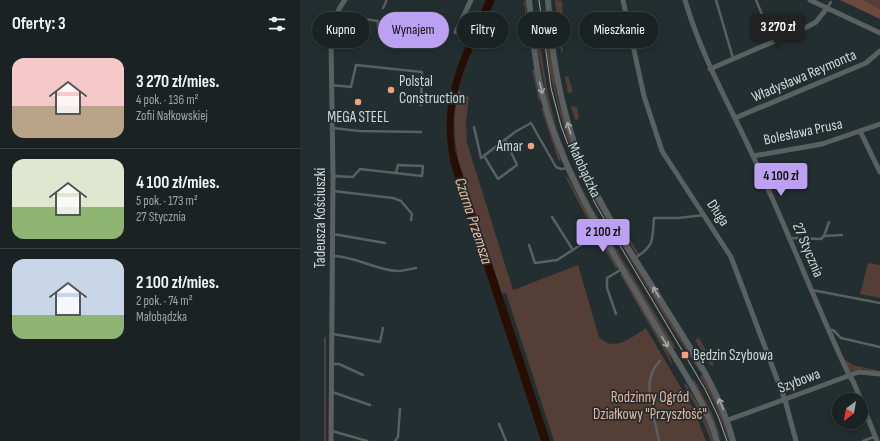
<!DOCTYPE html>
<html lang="pl">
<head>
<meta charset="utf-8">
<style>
	:root { --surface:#1a2224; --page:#232a2c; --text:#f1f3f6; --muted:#9fa4a6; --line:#383f41; --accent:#bca0f2 }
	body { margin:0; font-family:"Sofia Sans Condensed",sans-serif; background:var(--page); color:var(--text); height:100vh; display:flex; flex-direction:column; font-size:15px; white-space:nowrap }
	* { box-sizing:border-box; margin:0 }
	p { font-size:13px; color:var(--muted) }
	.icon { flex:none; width:22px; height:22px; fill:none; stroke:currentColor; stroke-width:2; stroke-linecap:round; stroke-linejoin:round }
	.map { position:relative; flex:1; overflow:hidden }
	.details { display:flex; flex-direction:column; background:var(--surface); width:300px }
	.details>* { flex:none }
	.hud { position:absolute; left:12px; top:12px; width:380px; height:36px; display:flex; gap:8px }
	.needle { width:26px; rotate:211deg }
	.fabs { position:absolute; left:532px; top:393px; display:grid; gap:8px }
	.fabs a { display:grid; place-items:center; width:36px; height:36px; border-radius:50%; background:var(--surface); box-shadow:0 2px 10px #0003,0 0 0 1px var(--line); font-size:20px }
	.price { position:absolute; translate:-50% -34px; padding:0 9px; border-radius:4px; background:var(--accent); color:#111; font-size:13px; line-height:26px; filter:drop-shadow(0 1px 2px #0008) }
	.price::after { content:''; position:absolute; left:50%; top:24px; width:12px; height:9px; margin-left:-6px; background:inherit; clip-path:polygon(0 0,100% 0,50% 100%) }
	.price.selected { background:#222; color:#fff }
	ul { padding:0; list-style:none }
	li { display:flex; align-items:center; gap:12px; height:100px; padding:0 12px }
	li+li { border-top:1px solid var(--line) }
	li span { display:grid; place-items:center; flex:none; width:112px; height:80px; border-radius:12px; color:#555 }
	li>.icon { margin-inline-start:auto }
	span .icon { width:48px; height:48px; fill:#fffc; stroke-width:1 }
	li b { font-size:17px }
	h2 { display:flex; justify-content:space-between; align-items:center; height:48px; padding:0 12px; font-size:17px }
	.pill { padding:0 14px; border-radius:18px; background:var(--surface); box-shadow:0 2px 10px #0003,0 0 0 1px var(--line); font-size:14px; line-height:36px }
	.pill.selected { background:var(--accent); color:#111 }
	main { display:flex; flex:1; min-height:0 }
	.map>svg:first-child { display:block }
</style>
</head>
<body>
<main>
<section class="details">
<h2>Oferty: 3<svg class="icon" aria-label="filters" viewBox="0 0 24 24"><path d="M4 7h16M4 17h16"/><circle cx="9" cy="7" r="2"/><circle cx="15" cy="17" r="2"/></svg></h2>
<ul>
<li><span style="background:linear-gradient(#f6c9c9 60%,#b9a48a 0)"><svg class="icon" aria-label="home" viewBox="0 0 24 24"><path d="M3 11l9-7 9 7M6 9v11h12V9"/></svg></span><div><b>3 270 zł/mies.</b><p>4 pok. · 136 m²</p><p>Zofii Nałkowskiej</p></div></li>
<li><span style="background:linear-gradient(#dfe7d0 60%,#8fb573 0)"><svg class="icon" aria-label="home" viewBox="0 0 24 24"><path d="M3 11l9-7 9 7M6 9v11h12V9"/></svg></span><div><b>4 100 zł/mies.</b><p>5 pok. · 173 m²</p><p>27 Stycznia</p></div></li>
<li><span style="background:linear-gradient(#c9d6e8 70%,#8fb573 0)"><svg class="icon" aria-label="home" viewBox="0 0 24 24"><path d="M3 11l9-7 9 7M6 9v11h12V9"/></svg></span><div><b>2 100 zł/mies.</b><p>2 pok. · 74 m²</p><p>Małobądzka</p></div></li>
</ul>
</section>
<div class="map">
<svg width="580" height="441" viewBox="0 0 580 441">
	<rect width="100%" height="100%" fill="#222e30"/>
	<g fill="#553e35">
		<path d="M 255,0 L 262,1 L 264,44 L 262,45 L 263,51 L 261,52 Z"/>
		<path d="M 563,0 L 580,0 L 580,9 Z"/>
		<path d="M 224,1 L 226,1 L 227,33 Z"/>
		<path d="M 245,37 L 248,37 L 257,97 L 270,140 L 282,171 L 318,236 L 401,371 L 400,372 L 363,314 L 296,202 L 284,178 L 268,141 L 258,107 L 250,73 Z"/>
		<path d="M 236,38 L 239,38 L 248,94 L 257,130 L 269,162 L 292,208 L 375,347 L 373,349 L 390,378 L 294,214 L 265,156 L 247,100 Z"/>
		<path d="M 232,70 L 235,70 L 241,100 L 239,101 Z"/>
		<path d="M 268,76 L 273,92 L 268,93 L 265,77 Z"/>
		<path d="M 158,90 L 169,97 L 166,122 L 167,143 L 213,290 L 278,265 L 299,337 C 314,353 332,337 346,328 L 393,408 L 406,441 L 254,441 L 206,293 L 202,294 L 159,167 L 155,139 L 154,119 Z"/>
		<path d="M 271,106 L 277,107 L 279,119 L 275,120 Z"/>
		<path d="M 241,108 L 243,108 L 261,160 L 259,162 Z"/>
		<path d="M 265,176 L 268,178 L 294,225 L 293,230 Z"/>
		<path d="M 322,227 L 339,254 L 337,255 L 321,228 Z"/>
		<path d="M 300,241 L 303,242 L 318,268 L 316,269 Z"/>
		<path d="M 568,263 L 580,265 L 580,298 L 560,294 Z"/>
		<path d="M 322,273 L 369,354 L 373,366 L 320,274 Z"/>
		<rect x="24" y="337" width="2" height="104"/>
		<path d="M 399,338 L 414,364 L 411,366 L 395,340 Z"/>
		<path d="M 544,359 L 553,365 L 580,371 L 580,373 L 563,369 L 550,372 Z"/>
		<path d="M 403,374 L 420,410 L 430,441 L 429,441 L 415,404 L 400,376 Z"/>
		<path d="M 394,379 L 412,413 L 422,441 L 392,381 Z"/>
		<path d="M 386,384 L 401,409 L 414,441 L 411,441 L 400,414 L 384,385 Z"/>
	</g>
	<path fill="#6c4a3d" d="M 540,0 L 563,0 L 580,9 L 580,19 Z"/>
	<path fill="#280d03" d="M 186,0 L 195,0 C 172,52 147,91 155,151 L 250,441 L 241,441 L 151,165 C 137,99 160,59 186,0 Z"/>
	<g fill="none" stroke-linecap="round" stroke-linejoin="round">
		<g stroke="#5a5f61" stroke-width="2.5">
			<path d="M 416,0 L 433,58"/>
			<path d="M 456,0 L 473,41"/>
			<path d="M 83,8 L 86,2 L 86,0"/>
			<path d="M 527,8 L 531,2"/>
			<path d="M 36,14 L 51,22 L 58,18 L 78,21 L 78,29"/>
			<path d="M 31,42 L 53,44 L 53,36"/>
			<path d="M 31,85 L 51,87 L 56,65 L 122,72 L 121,105"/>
			<path d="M 174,127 L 181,158 L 215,132 L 231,123 L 256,167 L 261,169 L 267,168"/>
			<path d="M 33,128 L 59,131 L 121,132"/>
			<path d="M 184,156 L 198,179 L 217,165 L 205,139"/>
			<path d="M 33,176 L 53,177 L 60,169 L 122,176 L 123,166 L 98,165 L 96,173"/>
			<path d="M 33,191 L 93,198 L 101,201 L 112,214 L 111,220"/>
			<path d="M 252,217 L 273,250"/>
			<path d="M 33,234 L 85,243"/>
			<path d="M 524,236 L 529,222"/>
			<path d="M 490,238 L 521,239 L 524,236 L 542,235"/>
			<path d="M 291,239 L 303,240"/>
			<path d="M 229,245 L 235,263 L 257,260 L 290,239 L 297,226"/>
			<path d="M 33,256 C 55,256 75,270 97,271 C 103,271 110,269 116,268"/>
			<path d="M 335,258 C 355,245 352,241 354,218 L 378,218 L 404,215"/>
			<path d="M 512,290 L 580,303"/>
			<path d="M 316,314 L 307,288 L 307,278 L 322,269"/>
			<path d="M 529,330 L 533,330 L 541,338 L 580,347"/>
			<path d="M 33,334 L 80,342 L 83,328"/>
			<path d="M 32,364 L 39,364 L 63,375"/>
			<path d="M 32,392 L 70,405"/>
			<path d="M 199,424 L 206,441"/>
			<path d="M 32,431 L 67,441"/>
			<path d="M 95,441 L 98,437 L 100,409"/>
			<path d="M 359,441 C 355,417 339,379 360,361"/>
			<path d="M 563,441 L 574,437"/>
		</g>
		<g stroke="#5a5f61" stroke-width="5">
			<path d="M 323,0 L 344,96 L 362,151 L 431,257 L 485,400 L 496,441"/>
			<path d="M 385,0 C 401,55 429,104 453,156 C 487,228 515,303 549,375 L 553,381 L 561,400"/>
			<path d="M 510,0 L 580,33"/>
			<path d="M 156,32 L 171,0"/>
			<path d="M 410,69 L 507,27 L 516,22 L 527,8"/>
			<path d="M 435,118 L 566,63 L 580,51"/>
			<path d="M 560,131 L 580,172"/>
			<path d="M 453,156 L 522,144 L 580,124"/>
			<path d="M 561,401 L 577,441"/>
			<path d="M 428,420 L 559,372 L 580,374"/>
			<path d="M 31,441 L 33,176 L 31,42 C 32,25 35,13 45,0"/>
		</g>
		<g stroke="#5a5f61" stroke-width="6">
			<path d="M 229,0 C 232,28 234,57 240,84 C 259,171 309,245 353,321 C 375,359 404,398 417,441"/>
			<path d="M 248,0 C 251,51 259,100 276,148 C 296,204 333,254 363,304 C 390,348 420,390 433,441"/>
		</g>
		<path stroke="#9da6a8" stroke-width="1" d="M 239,0 L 251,88 L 261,126 L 275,163 L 296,205 L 405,389 L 418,416 L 427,441"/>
	</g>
	<defs><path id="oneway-shaft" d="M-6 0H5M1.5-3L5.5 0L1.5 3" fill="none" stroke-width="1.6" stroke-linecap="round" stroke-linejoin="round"/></defs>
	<g stroke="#a1a7a9">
		<use href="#oneway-shaft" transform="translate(241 88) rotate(76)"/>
		<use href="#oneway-shaft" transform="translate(269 128) rotate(-108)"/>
		<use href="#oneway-shaft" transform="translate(356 292) rotate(-122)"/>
		<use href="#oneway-shaft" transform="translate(365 342) rotate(60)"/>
		<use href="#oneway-shaft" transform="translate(421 404) rotate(-113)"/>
	</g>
	<g fill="#f2a07f" stroke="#222e30" stroke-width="1.5">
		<circle cx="91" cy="90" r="4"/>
		<circle cx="58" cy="102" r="4"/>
		<circle cx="231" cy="146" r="4"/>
		<rect x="381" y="351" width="8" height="8" rx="2"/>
	</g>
	<g text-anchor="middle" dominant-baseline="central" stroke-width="3.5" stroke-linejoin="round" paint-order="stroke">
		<g font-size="15" fill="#d0d7d9" stroke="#222e30">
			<text transform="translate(504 76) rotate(-23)">Władysława Reymonta</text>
			<text transform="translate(503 132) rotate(-12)">Bolesława Prusa</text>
			<text transform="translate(284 170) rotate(65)">Małobądzka</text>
			<text transform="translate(418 213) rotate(57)">Długa</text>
			<text transform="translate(20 218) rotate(-90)">Tadeusza Kościuszki</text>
			<text transform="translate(508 250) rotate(67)">27 Stycznia</text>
			<text transform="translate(499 381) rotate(-21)">Szybowa</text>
		</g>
		<g font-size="15" fill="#d0d7d9" stroke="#222e30" text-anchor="start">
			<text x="99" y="81">Polstal<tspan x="99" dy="17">Construction</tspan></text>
			<text x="58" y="117" text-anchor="middle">MEGA STEEL</text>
			<text x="223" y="146" text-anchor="end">Amar</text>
			<text x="393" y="355">Będzin Szybowa</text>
		</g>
		<g font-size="15" fill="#f0b198" stroke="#222e30">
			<text x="350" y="397">Rodzinny Ogród<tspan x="350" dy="17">Działkowy "Przyszłość"</tspan></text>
		</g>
		<g font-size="16" font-style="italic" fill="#f3b59c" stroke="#222e30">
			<text transform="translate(173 221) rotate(72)">Czarna Przemsza</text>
		</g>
	</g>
</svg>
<div class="fabs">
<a><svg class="needle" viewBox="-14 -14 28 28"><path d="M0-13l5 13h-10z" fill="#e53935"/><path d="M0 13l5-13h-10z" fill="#9fa4a6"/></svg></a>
</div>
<b class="price selected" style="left:478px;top:48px">3 270 zł</b>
<b class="price" style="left:481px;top:197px">4 100 zł</b>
<b class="price" style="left:303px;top:253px">2 100 zł</b>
<div class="hud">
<a class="pill">Kupno</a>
<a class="pill selected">Wynajem</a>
<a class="pill">Filtry</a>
<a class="pill">Nowe</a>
<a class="pill">Mieszkanie</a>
</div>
</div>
</main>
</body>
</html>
